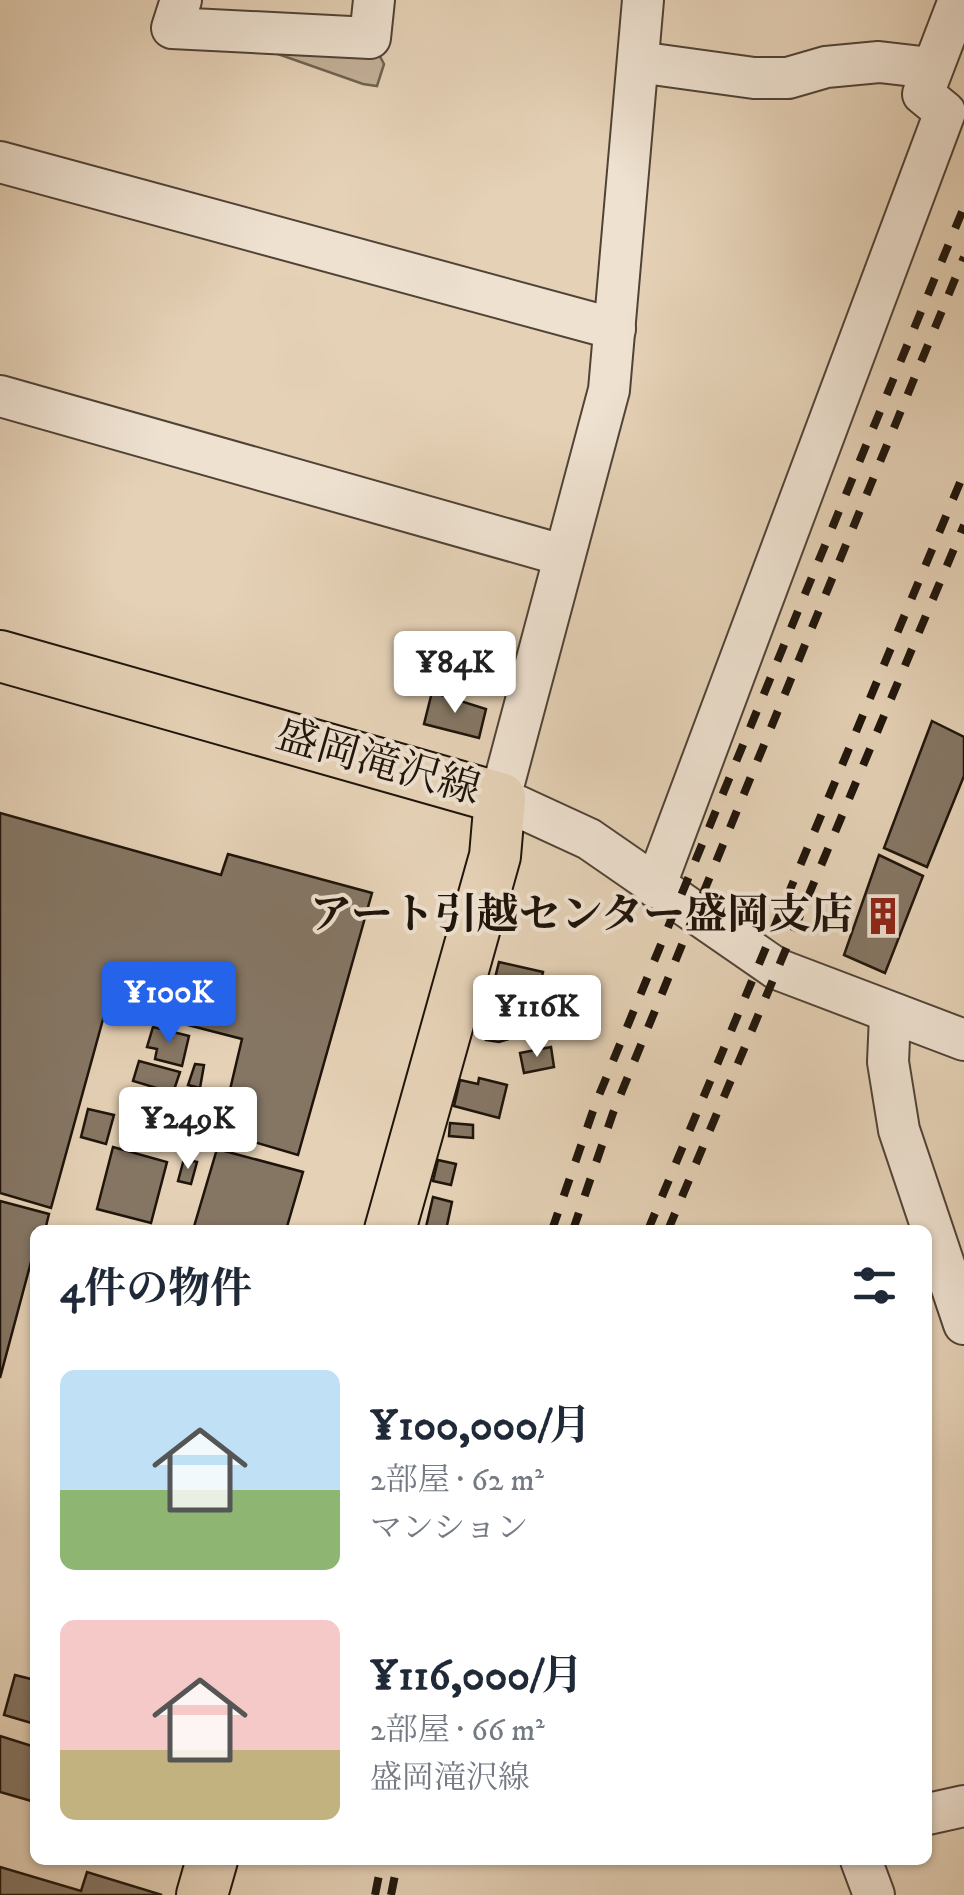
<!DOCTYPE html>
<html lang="ja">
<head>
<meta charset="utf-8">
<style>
	:root { --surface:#fff; --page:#f6f6f7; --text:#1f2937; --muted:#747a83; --accent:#2563eb }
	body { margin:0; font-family:"IM FELL DW Pica","Noto Serif JP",serif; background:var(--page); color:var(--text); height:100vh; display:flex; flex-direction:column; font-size:38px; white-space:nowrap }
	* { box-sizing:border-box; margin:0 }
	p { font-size:32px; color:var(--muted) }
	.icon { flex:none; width:55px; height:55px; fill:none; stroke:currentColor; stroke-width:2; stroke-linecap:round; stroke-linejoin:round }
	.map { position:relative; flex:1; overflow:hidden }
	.panel { position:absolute; left:30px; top:1225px; width:902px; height:640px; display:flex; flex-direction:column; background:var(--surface); border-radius:15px; box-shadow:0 2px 8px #0004 }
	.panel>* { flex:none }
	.price { position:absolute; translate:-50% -85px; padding:0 22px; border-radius:10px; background:#fff; color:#222; font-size:32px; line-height:65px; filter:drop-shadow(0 2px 5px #0008) }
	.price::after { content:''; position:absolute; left:50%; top:60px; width:30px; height:22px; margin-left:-15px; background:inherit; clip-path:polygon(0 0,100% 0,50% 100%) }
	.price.current { background:var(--accent); color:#fff }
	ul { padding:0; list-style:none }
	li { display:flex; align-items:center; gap:30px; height:250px; padding:0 30px }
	li span { display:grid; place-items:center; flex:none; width:280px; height:200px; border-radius:15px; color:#555 }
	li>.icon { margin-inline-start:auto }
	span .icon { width:120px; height:120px; fill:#fffc; stroke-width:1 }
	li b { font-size:42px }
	h2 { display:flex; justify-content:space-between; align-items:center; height:120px; padding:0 30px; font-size:42px }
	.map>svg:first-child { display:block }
</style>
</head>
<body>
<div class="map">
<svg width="964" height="1895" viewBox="0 0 964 1895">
	<rect width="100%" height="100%" fill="#e5d1b6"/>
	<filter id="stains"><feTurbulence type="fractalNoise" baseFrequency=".002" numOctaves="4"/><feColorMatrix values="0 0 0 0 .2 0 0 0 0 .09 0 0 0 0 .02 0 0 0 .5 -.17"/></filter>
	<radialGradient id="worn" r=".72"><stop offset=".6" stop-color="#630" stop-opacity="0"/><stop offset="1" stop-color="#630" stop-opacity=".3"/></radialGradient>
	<path fill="#c3b199" stroke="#706252" stroke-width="2.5" d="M 235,39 L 376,49 L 384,64 L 377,86 L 363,84 Z"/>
	<g fill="#857664" stroke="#1e140b" stroke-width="2.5">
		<path d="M 432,692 L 486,709 L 479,738 L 424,724 Z"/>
		<path d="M 932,721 L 964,737 L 964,776 L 927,867 L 884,848 Z"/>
		<path d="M 0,813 L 221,875 L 228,854 L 372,893 L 298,1155 L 220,1132 L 242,1039 L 122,1008 L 128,987 L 113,983 L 51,1208 L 0,1193 Z"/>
		<path d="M 879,855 L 923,876 L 885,973 L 844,955 Z"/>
		<path d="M 499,962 L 543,972 L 537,1000 L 492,990 Z"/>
		<path d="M 497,999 L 546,1011 L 543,1023 L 534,1023 L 532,1032 L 499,1042 L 486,1040 Z"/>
		<path d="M 153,1027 L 189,1036 L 182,1066 L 155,1059 L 157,1049 L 147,1047 Z"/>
		<path d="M 551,1047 L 554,1067 L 524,1073 L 520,1053 Z"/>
		<path d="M 139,1061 L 180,1072 L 173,1093 L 133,1081 Z"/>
		<path d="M 195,1064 L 204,1065 L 200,1088 L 188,1085 Z"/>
		<path d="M 479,1078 L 507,1085 L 499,1118 L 454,1106 L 460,1080 L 478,1084 Z"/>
		<path d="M 129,1092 L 172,1103 L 162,1142 L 126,1133 L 131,1113 L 123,1111 Z"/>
		<path d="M 188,1097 L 216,1104 L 205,1149 L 177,1143 Z"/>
		<path d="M 88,1109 L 114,1115 L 106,1144 L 81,1137 Z"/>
		<path d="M 450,1123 L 473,1125 L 473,1138 L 449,1136 Z"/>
		<path d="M 113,1147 L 167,1162 L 151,1223 L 97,1209 Z"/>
		<path d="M 217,1149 L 303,1172 L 286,1230 L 193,1230 Z"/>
		<path d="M 184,1159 L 197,1162 L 191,1184 L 178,1181 Z"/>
		<path d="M 438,1160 L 456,1164 L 451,1185 L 433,1181 Z"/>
		<path d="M 433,1197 L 452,1202 L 446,1230 L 426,1227 Z"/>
		<path d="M 0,1201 L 49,1214 L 46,1226 L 35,1230 L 35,1247 L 0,1378 Z"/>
		<path d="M 15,1675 L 35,1680 L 35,1724 L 4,1715 Z"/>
		<path d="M 0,1736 L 35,1747 L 35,1802 L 0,1792 Z"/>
		<path d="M 0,1867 L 81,1891 L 87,1872 L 162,1895 L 0,1895 Z"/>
	</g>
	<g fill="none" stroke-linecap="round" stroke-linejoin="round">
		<g stroke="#504336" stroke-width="44">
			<g id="minor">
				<path d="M 181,0 L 172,28 L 370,38 L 374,0"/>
				<path d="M 643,0 L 609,390 L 500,798 L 589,839 L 777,969 L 964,1040"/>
				<path d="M 638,62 L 754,78 L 788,78 L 826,67 L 879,62 L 931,68"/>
				<path d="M 0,162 L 615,329"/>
				<path d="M 0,396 L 562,555"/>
				<path d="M 655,887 L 945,112 L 923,94 L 959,0"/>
				<path d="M 890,1016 L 888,1062 L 899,1130 L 964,1324"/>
				<path d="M 928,1814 L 964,1806"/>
				<path d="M 861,1860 L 874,1895"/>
			</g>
		</g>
		<g stroke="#1e140b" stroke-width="54">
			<g id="major">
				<path d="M 0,656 L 500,798 L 495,856 L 390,1230"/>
				<path d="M 202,1895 L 212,1860"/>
			</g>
		</g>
		<use href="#minor" stroke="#eee1d0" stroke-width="40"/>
		<use href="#major" stroke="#e5d1b6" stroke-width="50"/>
		<g stroke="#1e140b" stroke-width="8" stroke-dasharray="18 18" stroke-linecap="butt">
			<path d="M 552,1230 L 595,1105 L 964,207"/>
			<path d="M 573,1230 L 613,1113 L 964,257"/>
			<path d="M 648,1230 L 964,473"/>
			<path d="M 668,1230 L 964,525"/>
			<path d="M 375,1895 L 382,1860"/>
			<path d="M 391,1895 L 398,1860"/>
		</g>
	</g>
	<defs>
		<g id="building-bare" transform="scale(3)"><path d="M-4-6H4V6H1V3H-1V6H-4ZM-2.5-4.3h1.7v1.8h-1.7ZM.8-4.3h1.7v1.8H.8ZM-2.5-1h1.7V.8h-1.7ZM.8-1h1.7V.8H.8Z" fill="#8f2418" stroke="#eee1d0" stroke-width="2.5" paint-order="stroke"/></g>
	</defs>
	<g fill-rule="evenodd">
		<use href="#building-bare" x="883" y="916"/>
	</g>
	<g text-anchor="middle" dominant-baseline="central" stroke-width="8" stroke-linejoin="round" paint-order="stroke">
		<g font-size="42" fill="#1e140b" stroke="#eee1d0">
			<text transform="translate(378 763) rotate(16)">盛岡滝沢線</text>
		</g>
		<g font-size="42" font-weight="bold" fill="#1e140b" stroke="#eee1d0" text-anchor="end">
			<text x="853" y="916">アート引越センター盛岡支店</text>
		</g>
	</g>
	<rect width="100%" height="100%" filter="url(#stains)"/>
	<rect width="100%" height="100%" fill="url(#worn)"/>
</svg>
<b class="price" style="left:455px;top:716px">¥84K</b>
<b class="price current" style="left:169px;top:1046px">¥100K</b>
<b class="price" style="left:537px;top:1060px">¥116K</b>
<b class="price" style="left:188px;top:1172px">¥249K</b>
<section class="panel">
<h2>4件の物件<svg class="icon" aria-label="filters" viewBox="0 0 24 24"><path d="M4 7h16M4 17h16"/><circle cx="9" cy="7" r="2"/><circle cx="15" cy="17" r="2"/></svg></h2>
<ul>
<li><span style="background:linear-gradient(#bfe0f5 60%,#8fb573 0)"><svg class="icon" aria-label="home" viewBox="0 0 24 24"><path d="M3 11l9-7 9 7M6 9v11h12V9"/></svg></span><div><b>¥100,000/月</b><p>2部屋 · 62 m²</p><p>マンション</p></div></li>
<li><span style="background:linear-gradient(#f6c9c9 65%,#c2b280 0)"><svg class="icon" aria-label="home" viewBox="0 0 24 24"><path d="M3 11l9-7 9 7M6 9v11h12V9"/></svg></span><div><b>¥116,000/月</b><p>2部屋 · 66 m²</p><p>盛岡滝沢線</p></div></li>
</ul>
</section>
</div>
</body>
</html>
